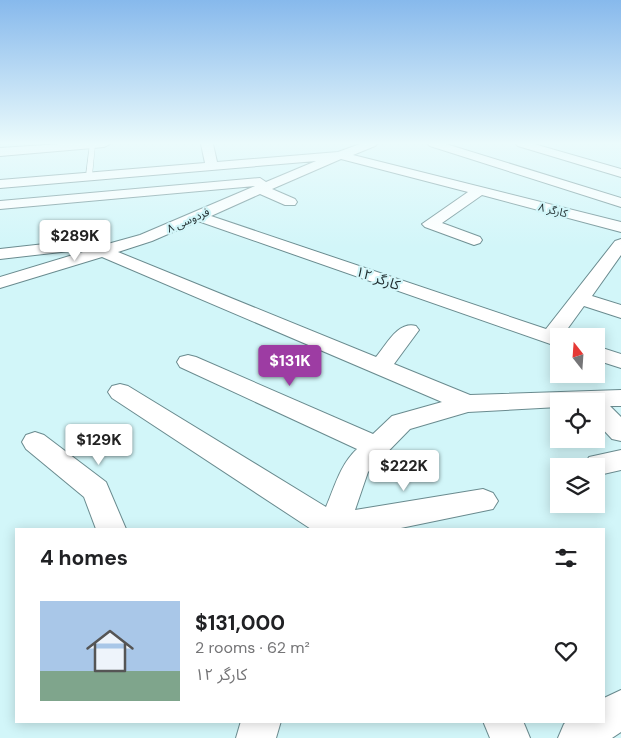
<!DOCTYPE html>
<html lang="en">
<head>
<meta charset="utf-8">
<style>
	:root { --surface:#fff; --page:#f2f2f2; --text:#202124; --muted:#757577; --line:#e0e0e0; --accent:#9d3ca3 }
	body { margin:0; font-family:"DM Sans","Noto Sans Arabic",sans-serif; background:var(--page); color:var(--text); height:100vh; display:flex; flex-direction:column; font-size:19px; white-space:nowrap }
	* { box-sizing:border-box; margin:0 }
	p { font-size:16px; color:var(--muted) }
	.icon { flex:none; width:28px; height:28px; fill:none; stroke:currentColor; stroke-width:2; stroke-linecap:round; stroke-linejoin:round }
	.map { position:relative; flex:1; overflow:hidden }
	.side { position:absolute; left:15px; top:528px; width:590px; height:195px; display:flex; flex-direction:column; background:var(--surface); border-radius:0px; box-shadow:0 2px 12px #0003 }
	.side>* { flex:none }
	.needle { width:32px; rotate:343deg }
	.tools { position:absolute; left:550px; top:328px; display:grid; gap:10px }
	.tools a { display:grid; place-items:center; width:55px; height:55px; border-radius:0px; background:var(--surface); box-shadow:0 2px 12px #0003; font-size:25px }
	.price { position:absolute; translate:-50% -42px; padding:0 11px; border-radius:5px; background:#fff; color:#222; font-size:16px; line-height:32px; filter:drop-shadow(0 1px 2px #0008) }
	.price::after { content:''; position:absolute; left:50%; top:30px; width:15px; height:11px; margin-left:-8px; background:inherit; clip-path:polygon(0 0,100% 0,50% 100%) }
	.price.active { background:var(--accent); color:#fff }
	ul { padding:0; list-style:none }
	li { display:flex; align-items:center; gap:15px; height:125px; padding:0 25px }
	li+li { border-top:1px solid var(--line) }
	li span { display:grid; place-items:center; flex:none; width:140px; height:100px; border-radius:0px; color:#555 }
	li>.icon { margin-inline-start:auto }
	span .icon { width:60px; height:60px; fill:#fffc; stroke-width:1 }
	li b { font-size:21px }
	h2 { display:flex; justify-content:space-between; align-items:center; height:60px; padding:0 25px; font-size:21px }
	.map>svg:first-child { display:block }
</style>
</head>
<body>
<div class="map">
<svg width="621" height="738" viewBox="0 0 621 738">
	<rect width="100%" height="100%" fill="#d2f6f9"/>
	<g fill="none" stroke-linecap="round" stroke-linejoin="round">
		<g stroke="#6a8b8f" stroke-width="1">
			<path id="lane" d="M 90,144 L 95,145 L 92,176 L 89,178 L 86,176 Z"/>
		</g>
		<g stroke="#6a8b8f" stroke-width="2">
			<g id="street">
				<path d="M 60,144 L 110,144 L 104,147 L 0,156 L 0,148 Z"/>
				<path d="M 201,144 L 213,144 L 217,162 L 338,152 L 360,144 L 377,144 L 375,146 L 353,155 L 621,222 L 621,232 L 482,195 L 442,223 L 480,237 L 482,240 L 480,243 L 474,245 L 425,227 L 422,224 L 468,192 L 341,159 L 272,189 L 295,199 L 297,202 L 295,205 L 285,205 L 260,194 L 211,216 L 546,329 L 615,241 L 621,239 L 621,255 L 592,296 L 621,305 L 621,318 L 584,306 L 563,335 L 566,336 L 559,336 L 559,347 L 198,221 L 152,241 L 118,252 L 376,357 C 387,344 398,321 416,326 L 419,330 L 394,364 L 470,395 L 621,390 L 621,406 L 610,406 L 621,417 L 621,441 L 612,439 L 596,422 L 596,401 L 559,401 L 559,407 L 468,412 L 410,429 L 368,472 L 355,510 L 483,489 L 493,493 L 498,501 L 493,509 L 396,529 L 311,529 L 112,398 L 108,392 L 112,386 L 120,384 L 128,386 L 326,507 C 335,486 340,465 357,449 L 180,367 L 177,362 L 180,357 L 188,355 L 196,357 L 373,434 L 392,416 L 442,402 L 102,257 L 0,288 L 0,277 L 96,248 L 0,259 L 0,249 L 98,238 L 104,240 L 106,243 L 104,245 L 140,235 L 255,186 L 0,209 L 0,201 L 260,178 L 266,182 L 316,161 L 0,188 L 0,180 L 205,163 Z"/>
				<path d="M 428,144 L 446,144 L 621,198 L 621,207 L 430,146 Z"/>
				<path d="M 516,144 L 534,144 L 621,169 L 621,177 L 518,146 Z"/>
				<path d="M 596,346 L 621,354 L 621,368 L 596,360 Z"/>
				<path d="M 35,432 L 44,435 L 106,482 L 126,529 L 96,529 L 84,497 L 26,449 L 22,442 L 26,435 Z"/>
				<path d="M 621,450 L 621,470 L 599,475 L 596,474 L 596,466 L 587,466 L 585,464 L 589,457 Z"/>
				<path d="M 621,690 L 621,732 L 612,738 L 558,738 L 564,724 L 567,721 L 604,721 L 604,698 Z"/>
				<path d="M 241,721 L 281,721 L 276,738 L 236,738 Z"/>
				<path d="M 483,721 L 523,721 L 530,738 L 490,738 Z"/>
			</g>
		</g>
		<use href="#lane" fill="#fff" fill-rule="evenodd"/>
		<use href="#street" fill="#fff" fill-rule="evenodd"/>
	</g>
	<linearGradient id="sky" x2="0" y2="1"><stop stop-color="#87b9ec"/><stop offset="0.58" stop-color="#ebfbfc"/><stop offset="1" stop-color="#ebfbfc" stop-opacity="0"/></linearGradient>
	<rect width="621" height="247" fill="url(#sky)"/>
	<g text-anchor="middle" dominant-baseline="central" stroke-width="4.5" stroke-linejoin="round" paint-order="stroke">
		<g font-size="11" fill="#1e2b2d" stroke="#d2f6f9">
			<text transform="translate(553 210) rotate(14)">کارگر ۸</text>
			<text transform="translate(188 220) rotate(-24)">فردوسی ۸</text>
		</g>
		<g font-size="14" fill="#1e2b2d" stroke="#d2f6f9">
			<text transform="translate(378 278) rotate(19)">کارگر ۱۲</text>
		</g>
	</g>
</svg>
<div class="tools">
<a><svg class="needle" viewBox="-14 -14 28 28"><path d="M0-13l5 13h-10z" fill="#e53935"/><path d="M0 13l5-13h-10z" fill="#757577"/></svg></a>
<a><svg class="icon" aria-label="locate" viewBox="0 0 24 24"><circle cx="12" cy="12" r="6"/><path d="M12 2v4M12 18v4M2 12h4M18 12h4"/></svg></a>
<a><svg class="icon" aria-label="layers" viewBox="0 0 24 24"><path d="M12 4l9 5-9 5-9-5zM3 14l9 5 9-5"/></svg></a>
</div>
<b class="price" style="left:75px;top:262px">$289K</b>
<b class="price active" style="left:290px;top:387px">$131K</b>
<b class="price" style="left:99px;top:466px">$129K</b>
<b class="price" style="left:404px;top:492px">$222K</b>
<section class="side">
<h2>4 homes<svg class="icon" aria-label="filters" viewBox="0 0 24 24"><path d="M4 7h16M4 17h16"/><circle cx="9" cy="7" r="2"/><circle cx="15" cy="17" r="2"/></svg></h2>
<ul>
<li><span style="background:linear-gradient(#a9c7e8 70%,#7fa58c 0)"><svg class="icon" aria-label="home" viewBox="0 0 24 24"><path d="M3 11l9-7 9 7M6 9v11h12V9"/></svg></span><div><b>$131,000</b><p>2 rooms · 62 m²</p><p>کارگر ۱۲</p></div><svg class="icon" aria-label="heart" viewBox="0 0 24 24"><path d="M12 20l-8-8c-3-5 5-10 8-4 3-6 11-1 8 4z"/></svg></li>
</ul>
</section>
</div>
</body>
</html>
